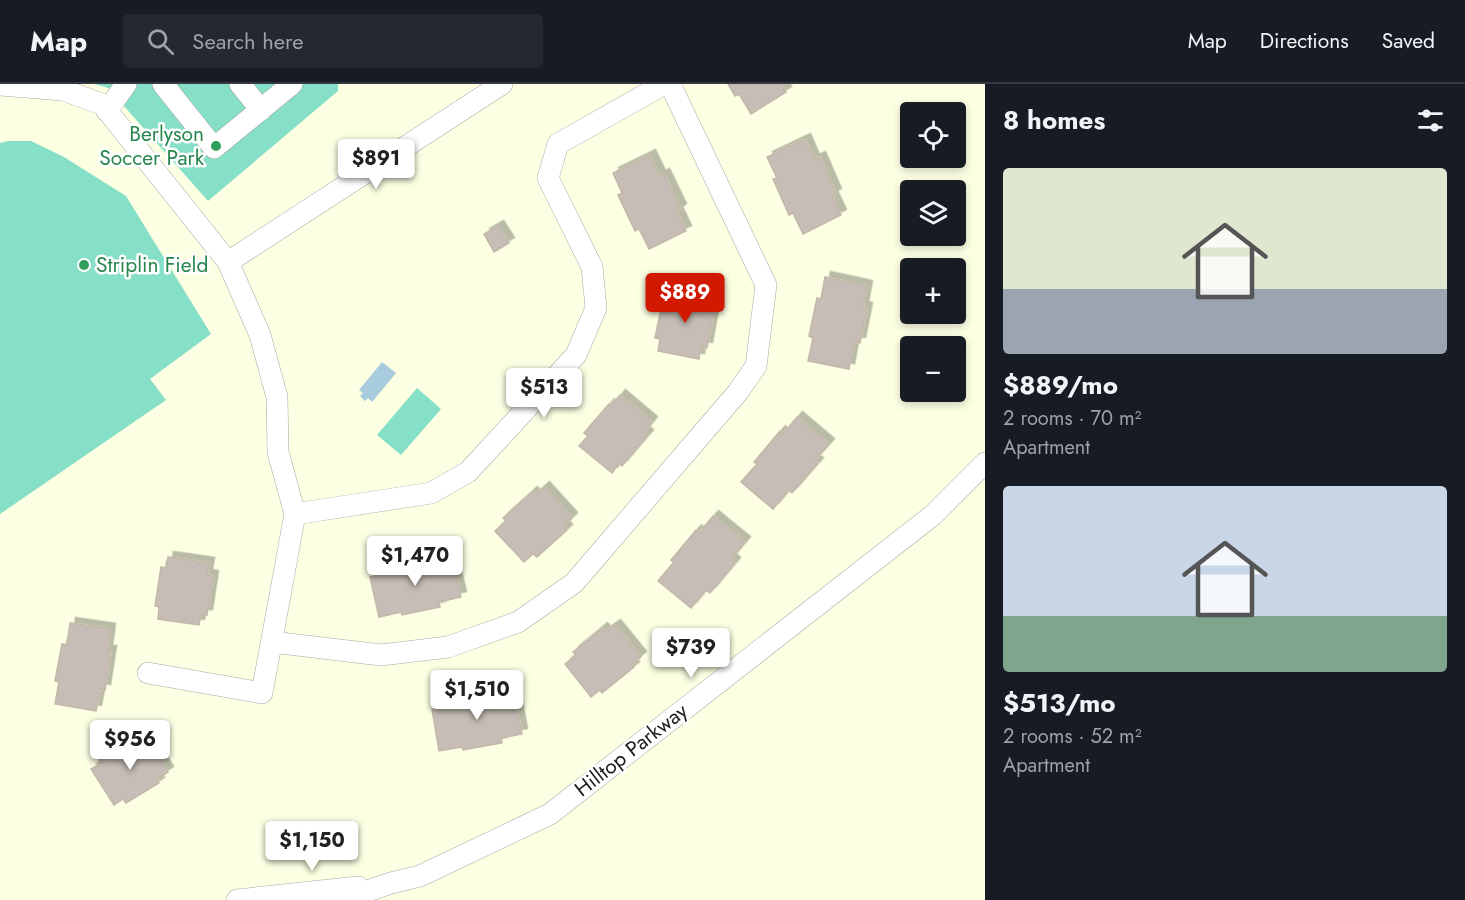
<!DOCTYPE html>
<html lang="en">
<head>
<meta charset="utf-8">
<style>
	:root { --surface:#171b24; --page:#242831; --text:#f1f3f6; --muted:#9ea1a6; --line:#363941; --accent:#d11900 }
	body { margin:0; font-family:Jost,sans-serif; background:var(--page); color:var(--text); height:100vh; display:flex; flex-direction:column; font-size:22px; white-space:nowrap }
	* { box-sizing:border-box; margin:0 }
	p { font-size:20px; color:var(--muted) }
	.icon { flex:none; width:33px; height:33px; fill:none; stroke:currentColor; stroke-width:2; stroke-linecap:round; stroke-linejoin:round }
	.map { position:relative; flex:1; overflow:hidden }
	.panel { display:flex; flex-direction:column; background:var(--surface); width:480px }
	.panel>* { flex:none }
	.tools { position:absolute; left:900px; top:18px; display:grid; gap:12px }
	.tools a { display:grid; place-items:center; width:66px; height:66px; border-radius:6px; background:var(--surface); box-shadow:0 3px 9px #0003; font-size:30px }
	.price { position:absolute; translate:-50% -51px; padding:0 14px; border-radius:6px; background:#fff; color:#222; font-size:20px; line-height:39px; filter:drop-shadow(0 2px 3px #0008) }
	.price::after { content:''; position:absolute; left:50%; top:36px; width:18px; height:14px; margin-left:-9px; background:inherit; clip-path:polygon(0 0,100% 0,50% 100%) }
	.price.on { background:var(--accent); color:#fff }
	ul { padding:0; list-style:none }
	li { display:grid; align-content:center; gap:12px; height:318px; padding:0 18px }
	li span { display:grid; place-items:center; height:186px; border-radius:6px; color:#555 }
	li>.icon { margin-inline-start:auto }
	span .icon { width:108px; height:108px; fill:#fffc; stroke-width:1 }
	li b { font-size:26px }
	h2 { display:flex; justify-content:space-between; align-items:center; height:72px; padding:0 18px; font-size:26px }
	header { display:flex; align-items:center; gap:36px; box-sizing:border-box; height:84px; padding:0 30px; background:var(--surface); border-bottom:2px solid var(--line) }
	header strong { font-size:28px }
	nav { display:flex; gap:33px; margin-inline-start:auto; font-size:21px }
	.search { width:420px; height:54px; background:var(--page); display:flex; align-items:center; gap:15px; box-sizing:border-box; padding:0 21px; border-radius:6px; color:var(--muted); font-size:22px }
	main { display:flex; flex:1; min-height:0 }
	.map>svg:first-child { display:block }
</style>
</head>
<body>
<header>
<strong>Map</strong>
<div class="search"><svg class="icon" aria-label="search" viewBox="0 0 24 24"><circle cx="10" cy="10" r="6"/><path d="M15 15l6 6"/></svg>Search here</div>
<nav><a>Map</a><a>Directions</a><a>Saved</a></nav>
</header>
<main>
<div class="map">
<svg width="985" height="816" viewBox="0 0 985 816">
	<defs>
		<filter id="shadow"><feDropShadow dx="5.5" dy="-5.5" stdDeviation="0" flood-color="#0004"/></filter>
	</defs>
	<rect width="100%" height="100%" fill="#f1efe7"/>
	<path fill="#fcffe2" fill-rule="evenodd" d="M 0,0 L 985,0 L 985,816 L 0,816 ZM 910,28 L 956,28 L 956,74 L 910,74 ZM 910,106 L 956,106 L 956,152 L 910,152 ZM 910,184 L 956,184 L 956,230 L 910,230 ZM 910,262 L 956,262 L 956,308 L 910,308 Z"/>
	<g fill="#86dfc7">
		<path d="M 95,0 L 338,0 L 338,7 L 208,117 L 108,4 Z"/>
		<path d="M 8,57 L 31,57 L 64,73 L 126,112 L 211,250 L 150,295 L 166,316 L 0,430 L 0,59 Z"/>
		<path d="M 417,304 L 441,325 L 401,371 L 377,351 Z"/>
	</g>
	<path fill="#a8cbde" d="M 382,278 L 396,289 L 372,318 L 368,314 L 365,317 L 360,312 L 363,309 L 359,306 Z"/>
	<g fill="#c6beb6" stroke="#c3b7a9" stroke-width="1.5" filter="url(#shadow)">
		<path d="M 728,0 L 781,0 L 786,8 L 751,30 L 739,10 L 735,12 Z"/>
		<path d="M 805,55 L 814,76 L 820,73 L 836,110 L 832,112 L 841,131 L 803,150 L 793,129 L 789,131 L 773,95 L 777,94 L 767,73 Z"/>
		<path d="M 650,71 L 660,92 L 664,90 L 681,125 L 677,128 L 686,147 L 649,165 L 639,145 L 635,147 L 618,111 L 622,109 L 613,89 Z"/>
		<path d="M 498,142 L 509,159 L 494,168 L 484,150 Z"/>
		<path d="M 825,193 L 867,202 L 863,223 L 867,224 L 860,259 L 854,258 L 849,285 L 808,277 L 813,254 L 809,252 L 817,214 L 821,215 Z"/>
		<path d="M 671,205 L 713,213 L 710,225 L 714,226 L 707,264 L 701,263 L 699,275 L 658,267 L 660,255 L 655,254 L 663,215 L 669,216 Z"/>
		<path d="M 620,311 L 652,338 L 644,348 L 648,351 L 622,382 L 619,379 L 612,389 L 579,362 L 588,352 L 584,349 L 609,320 L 611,322 Z"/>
		<path d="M 797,333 L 829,360 L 814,377 L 818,379 L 792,409 L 789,406 L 773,425 L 741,398 L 757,380 L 754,378 L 780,347 L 783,350 Z"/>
		<path d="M 544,403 L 572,434 L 564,442 L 567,446 L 537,473 L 533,470 L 524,478 L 495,447 L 506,437 L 503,434 L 532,408 L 535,411 Z"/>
		<path d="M 713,432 L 745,458 L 731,475 L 735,479 L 710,509 L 706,506 L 691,524 L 658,497 L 674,478 L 671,476 L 696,446 L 699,449 Z"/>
		<path d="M 451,472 L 461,513 L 439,518 L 440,523 L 402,531 L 401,528 L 379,533 L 370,493 L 392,487 L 391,483 L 428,474 L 429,478 Z"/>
		<path d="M 168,473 L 209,479 L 207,491 L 213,492 L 207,531 L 201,531 L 199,541 L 158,535 L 159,523 L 155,522 L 161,483 L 166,484 Z"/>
		<path d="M 70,539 L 110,545 L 107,567 L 111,567 L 105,606 L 100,605 L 96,627 L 55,620 L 59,598 L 55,597 L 62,560 L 67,561 Z"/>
		<path d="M 615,541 L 641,573 L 632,580 L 634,583 L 602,609 L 600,606 L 591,613 L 565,580 L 576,571 L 573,568 L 602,544 L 605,548 Z"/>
		<path d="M 492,608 L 493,612 L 514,608 L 522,650 L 501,654 L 502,659 L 463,666 L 462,663 L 439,667 L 432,625 L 454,621 L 453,615 Z"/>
		<path d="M 146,652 L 168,688 L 157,695 L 159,699 L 126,719 L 123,715 L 114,721 L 91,685 L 102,679 L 99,676 L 134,655 L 136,658 Z"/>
	</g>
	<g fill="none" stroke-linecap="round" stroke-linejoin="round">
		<g stroke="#a7a7a7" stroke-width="22">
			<g id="minor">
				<path d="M 163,0 L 214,64 L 292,0"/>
				<path d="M 240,0 L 261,26"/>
				<path d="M 0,1 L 63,6 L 102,20 L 228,178 L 260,251 L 277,313 L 278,368 L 295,430 L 262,609 L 148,589"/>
				<path d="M 107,27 L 126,0"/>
				<path d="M 228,178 L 502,0"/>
				<path d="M 295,430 L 431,409 L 468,388 L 576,271 L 596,224 L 592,183 L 548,94 L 558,60 L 664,0"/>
				<path d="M 272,558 L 381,571 L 448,563 L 518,538 L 574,499 L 738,308 L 756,282 L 766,201 L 670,0"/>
				<path d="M 237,816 L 358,803"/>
				<path d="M 341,816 L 391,799 L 420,792 L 550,730 L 933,431 L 985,379"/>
			</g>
		</g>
		<use href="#minor" stroke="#fff" stroke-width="21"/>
	</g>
	<g fill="#2e9e5b" stroke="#fff" stroke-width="2">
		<circle cx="216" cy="62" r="6"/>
		<circle cx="84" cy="181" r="6"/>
	</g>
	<g text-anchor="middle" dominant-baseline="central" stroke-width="5" stroke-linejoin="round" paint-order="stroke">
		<g font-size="21" fill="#27864d" stroke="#fff" text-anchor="end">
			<text x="204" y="50">Berlyson<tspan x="204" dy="24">Soccer Park</tspan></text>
			<text x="96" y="181" text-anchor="start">Striplin Field</text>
		</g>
		<g font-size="21" fill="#202020" stroke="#fff">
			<text transform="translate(631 666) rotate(-38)">Hilltop Parkway</text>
		</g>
	</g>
</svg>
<div class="tools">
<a><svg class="icon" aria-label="locate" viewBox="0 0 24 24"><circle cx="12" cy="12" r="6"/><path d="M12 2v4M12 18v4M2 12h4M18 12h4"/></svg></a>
<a><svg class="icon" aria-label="layers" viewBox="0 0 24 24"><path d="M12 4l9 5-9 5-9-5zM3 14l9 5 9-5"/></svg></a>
<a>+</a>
<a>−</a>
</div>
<b class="price" style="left:376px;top:106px">$891</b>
<b class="price on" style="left:685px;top:240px">$889</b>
<b class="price" style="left:544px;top:335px">$513</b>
<b class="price" style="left:415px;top:503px">$1,470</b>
<b class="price" style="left:691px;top:595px">$739</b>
<b class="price" style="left:477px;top:637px">$1,510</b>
<b class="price" style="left:130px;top:687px">$956</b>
<b class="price" style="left:312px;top:788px">$1,150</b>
</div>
<section class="panel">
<h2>8 homes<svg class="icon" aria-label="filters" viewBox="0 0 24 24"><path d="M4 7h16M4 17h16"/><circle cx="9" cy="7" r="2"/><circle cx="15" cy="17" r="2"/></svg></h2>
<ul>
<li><span style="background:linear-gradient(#dfe7d0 65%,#9aa5b1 0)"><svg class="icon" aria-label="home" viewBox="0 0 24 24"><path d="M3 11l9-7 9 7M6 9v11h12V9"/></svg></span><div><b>$889/mo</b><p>2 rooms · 70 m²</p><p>Apartment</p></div></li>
<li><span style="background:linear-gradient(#c9d6e8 70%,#7fa58c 0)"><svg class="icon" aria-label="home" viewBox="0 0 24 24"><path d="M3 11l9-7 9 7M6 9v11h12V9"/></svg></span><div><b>$513/mo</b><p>2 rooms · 52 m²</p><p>Apartment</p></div></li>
</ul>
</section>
</main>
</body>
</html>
